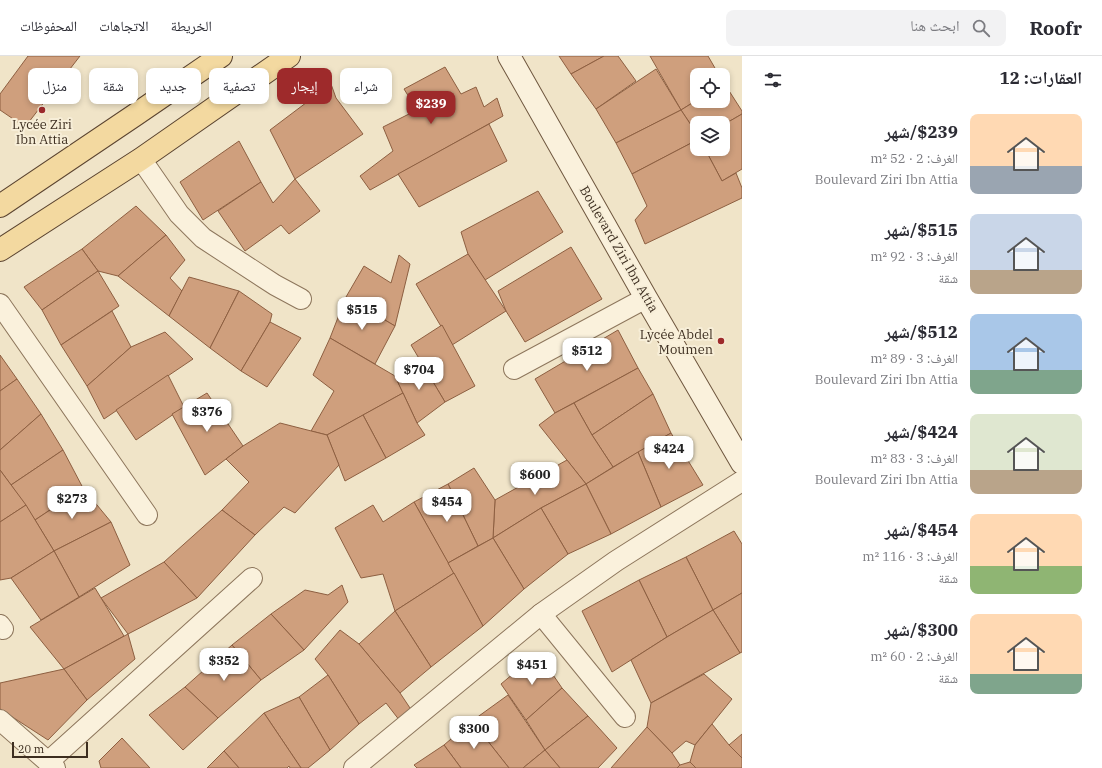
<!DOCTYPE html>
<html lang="ar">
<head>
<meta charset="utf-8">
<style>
	:root { --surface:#fff; --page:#f2f2f3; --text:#2b2b33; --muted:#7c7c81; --line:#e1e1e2; --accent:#9e2a2b }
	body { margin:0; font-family:"IBM Plex Serif","Noto Naskh Arabic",serif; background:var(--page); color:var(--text); direction:rtl; height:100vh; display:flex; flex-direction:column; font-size:15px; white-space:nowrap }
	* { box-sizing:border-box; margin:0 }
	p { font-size:13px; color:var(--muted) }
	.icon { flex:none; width:22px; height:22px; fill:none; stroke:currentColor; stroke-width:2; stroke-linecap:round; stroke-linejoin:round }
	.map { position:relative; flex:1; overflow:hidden; direction:ltr }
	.drawer { display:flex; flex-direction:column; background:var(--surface); width:360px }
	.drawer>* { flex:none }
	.hud { position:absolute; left:12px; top:12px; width:380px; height:36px; direction:rtl; display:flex; gap:8px }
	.tools { position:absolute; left:690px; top:12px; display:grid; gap:8px }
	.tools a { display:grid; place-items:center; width:40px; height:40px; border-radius:8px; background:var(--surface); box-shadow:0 2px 6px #0003; font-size:20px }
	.scale { position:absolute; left:12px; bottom:10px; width:76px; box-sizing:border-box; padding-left:4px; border:2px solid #3d2e20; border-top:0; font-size:11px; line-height:14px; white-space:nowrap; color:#3d2e20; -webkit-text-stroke:3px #f7eed8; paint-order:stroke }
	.price { position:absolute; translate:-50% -34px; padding:0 9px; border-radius:8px; background:#fff; color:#222; font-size:13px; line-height:26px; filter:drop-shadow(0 1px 2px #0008) }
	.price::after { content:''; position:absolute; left:50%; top:24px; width:12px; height:9px; margin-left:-6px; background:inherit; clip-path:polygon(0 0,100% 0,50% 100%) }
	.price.active { background:var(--accent); color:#fff }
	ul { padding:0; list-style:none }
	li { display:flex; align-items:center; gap:12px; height:100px; padding:0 20px }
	li span { display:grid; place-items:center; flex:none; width:112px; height:80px; border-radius:8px; color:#555 }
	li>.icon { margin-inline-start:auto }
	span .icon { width:48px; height:48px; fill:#fffc; stroke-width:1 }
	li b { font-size:17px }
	h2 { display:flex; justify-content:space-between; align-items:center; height:48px; padding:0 20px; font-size:17px }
	.pill { padding:0 14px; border-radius:8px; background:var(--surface); box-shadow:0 2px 6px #0003; font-size:14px; line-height:36px }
	.pill.active { background:var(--accent); color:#fff }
	header { display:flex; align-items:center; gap:24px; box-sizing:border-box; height:56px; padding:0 20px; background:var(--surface); border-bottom:1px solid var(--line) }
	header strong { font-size:19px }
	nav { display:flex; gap:22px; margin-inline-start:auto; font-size:14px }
	.search { width:280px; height:36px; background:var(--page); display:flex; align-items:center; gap:10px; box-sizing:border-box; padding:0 14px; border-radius:8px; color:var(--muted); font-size:15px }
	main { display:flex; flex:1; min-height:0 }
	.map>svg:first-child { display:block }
</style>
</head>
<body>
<header>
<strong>Roofr</strong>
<div class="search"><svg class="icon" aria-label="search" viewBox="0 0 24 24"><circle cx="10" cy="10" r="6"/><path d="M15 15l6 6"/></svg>ابحث هنا</div>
<nav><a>الخريطة</a><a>الاتجاهات</a><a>المحفوظات</a></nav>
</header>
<main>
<section class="drawer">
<h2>العقارات: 12<svg class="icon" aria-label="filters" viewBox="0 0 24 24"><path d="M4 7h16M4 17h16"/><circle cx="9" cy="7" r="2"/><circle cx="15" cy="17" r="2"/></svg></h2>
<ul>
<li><span style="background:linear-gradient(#ffd9b3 65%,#9aa5b1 0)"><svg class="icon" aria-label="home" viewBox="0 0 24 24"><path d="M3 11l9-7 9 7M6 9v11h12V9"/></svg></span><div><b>$239/شهر</b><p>الغرف: 2 · 52 m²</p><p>Boulevard Ziri Ibn Attia</p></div></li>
<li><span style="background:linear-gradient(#c9d6e8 70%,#b9a48a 0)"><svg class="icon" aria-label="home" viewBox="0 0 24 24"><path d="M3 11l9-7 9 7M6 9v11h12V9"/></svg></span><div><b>$515/شهر</b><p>الغرف: 3 · 92 m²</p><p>شقة</p></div></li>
<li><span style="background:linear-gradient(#a9c7e8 70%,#7fa58c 0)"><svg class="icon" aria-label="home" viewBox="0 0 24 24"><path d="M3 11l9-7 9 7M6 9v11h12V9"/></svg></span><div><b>$512/شهر</b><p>الغرف: 3 · 89 m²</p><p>Boulevard Ziri Ibn Attia</p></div></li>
<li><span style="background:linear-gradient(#dfe7d0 70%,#b9a48a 0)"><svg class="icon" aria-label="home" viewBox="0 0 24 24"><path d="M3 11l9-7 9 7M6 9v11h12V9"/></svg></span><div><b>$424/شهر</b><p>الغرف: 3 · 83 m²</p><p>Boulevard Ziri Ibn Attia</p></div></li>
<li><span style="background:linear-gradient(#ffd9b3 65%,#8fb573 0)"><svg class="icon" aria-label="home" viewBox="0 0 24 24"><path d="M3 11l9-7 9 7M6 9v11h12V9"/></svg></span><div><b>$454/شهر</b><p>الغرف: 3 · 116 m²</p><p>شقة</p></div></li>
<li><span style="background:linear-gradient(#ffd9b3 75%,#7fa58c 0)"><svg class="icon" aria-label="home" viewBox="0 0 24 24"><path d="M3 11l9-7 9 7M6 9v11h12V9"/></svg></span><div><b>$300/شهر</b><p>الغرف: 2 · 60 m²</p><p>شقة</p></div></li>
</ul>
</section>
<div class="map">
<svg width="742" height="712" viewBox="0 0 742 712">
	<rect width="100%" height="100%" fill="#f0e4c8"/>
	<g fill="#cf9f7d" stroke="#8d5f41">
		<path d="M 28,0 L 80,0 L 25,71 L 0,54 L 0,38 Z"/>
		<path d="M 559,0 L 604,0 L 571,18 Z"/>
		<path d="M 604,0 L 618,0 L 636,25 L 596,53 L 571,18 Z"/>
		<path d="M 650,0 L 708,0 L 719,19 L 697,19 L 697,44 L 681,54 Z"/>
		<path d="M 445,11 L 461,38 L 476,31 L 484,51 L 497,42 L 503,60 L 370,134 L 360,120 L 393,95 L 383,71 L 417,54 L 404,33 Z"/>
		<path d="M 656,13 L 681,54 L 616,87 L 596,53 Z"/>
		<path d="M 724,27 L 742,55 L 742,58 L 723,69 L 723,67 L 697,67 L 697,78 L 681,54 L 697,44 L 697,45 L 723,45 Z"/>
		<path d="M 331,28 L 336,42 L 363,78 L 295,123 L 270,74 Z"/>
		<path d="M 681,54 L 697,78 L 697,84 L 632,118 L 616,87 Z"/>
		<path d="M 742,58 L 742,113 L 722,125 L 705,93 L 723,93 L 723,69 Z"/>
		<path d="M 489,68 L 507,105 L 419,151 L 398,118 Z"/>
		<path d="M 697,84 L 697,93 L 705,93 L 722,125 L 736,117 L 742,132 L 742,142 L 645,188 L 635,164 L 647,150 L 632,118 Z"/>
		<path d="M 239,85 L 261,126 L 203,164 L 180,126 Z"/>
		<path d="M 295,123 L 320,155 L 289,178 L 281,169 L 245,195 L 218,155 L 261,126 L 273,147 Z"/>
		<path d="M 538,135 L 563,176 L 485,224 L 468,198 L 461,176 Z"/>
		<path d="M 136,150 L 166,179 L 118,220 L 98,215 L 82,193 Z"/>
		<path d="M 166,179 L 185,204 L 170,222 L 182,235 L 169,260 L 118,220 Z"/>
		<path d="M 571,191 L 602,243 L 525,286 L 506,255 L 498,235 Z"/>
		<path d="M 82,193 L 98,215 L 42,254 L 24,231 Z"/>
		<path d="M 468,198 L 506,255 L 452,289 L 416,228 Z"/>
		<path d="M 399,199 L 410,208 L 395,270 L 346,241 L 364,210 L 391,227 Z"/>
		<path d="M 98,215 L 119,250 L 61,289 L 42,254 Z"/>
		<path d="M 189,221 L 239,235 L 210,292 L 169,260 Z"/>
		<path d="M 239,235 L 272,258 L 270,266 L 241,315 L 210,292 Z"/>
		<path d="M 346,241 L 395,270 L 375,308 L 330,282 Z"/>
		<path d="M 112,255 L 131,291 L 87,330 L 61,289 Z"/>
		<path d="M 270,266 L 301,282 L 267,331 L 241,315 Z"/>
		<path d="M 442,269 L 475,330 L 445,346 L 411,289 Z"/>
		<path d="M 618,274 L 638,312 L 555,357 L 535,323 Z"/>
		<path d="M 165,276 L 193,303 L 104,363 L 87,330 L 131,291 Z"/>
		<path d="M 330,282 L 395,320 L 403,337 L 327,379 L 311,375 L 334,335 L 313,319 Z"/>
		<path d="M 0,299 L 17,323 L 0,335 Z"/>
		<path d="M 420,304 L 445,346 L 417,367 L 395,320 Z"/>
		<path d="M 638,312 L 653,338 L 592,379 L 574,347 Z"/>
		<path d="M 168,319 L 184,351 L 136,384 L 116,354 Z"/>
		<path d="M 17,323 L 41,358 L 0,394 L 0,335 Z"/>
		<path d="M 207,337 L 243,390 L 205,419 L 172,358 Z"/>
		<path d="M 403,337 L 417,367 L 425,379 L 386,402 L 363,359 Z"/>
		<path d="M 653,338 L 671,377 L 613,411 L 592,379 Z"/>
		<path d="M 574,347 L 592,379 L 613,411 L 586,428 L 539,369 L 555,357 Z"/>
		<path d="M 41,358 L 63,394 L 11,429 L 0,414 L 0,394 Z"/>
		<path d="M 363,359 L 386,402 L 345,425 L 327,379 Z"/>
		<path d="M 280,367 L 327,379 L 339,409 L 295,457 L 284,451 L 255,479 L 222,454 L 249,426 L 226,403 L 243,390 Z"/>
		<path d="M 671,377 L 703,429 L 661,451 L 638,396 Z"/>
		<path d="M 63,394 L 83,432 L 35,464 L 11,429 Z"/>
		<path d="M 638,396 L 661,451 L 611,478 L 586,428 Z"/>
		<path d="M 567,404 L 586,428 L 541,452 L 493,482 L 495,444 Z"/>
		<path d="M 474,412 L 495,444 L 493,482 L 478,490 L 448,428 Z"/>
		<path d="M 0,414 L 26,449 L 0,466 Z"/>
		<path d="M 448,428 L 478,490 L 448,507 L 414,446 Z"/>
		<path d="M 586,428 L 611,478 L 568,498 L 541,452 Z"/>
		<path d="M 83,432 L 111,466 L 54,495 L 35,464 Z"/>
		<path d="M 414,446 L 454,517 L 395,555 L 383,518 L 361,522 L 335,472 L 373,449 L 383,466 Z"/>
		<path d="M 26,449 L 54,495 L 11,522 L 0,524 L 0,466 Z"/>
		<path d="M 541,452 L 568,498 L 524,533 L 493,482 Z"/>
		<path d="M 222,454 L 255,479 L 197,542 L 164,506 Z"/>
		<path d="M 111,466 L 130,509 L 79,541 L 54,495 Z"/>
		<path d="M 734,475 L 742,488 L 742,537 L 713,554 L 686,501 Z"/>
		<path d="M 493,482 L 524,533 L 483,570 L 448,507 Z"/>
		<path d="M 54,495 L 79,541 L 41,564 L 11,522 Z"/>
		<path d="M 686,501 L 713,554 L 667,581 L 639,524 Z"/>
		<path d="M 164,506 L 197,542 L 128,578 L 101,542 Z"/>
		<path d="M 454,517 L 483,570 L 431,611 L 395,555 Z"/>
		<path d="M 639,524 L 667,581 L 612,616 L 582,555 Z"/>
		<path d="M 342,529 L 348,546 L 304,594 L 271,558 L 305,534 L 328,539 Z"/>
		<path d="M 95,532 L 124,580 L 64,613 L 30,571 Z"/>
		<path d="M 742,537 L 742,596 L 740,597 L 713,554 Z"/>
		<path d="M 713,554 L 740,597 L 651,647 L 631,604 L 667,581 Z"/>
		<path d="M 395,555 L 431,611 L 400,637 L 359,588 Z"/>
		<path d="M 271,558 L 304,594 L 261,624 L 232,589 Z"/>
		<path d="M 340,574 L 359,588 L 400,637 L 412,655 L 400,665 L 386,647 L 359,668 L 328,619 L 315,603 Z"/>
		<path d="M 128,578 L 135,603 L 87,644 L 64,613 Z"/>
		<path d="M 232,589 L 261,624 L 218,662 L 185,631 Z"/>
		<path d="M 538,597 L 562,632 L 526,664 L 501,628 Z"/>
		<path d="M 64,613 L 87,644 L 48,684 L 0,653 L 0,627 Z"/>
		<path d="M 704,618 L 732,643 L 695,689 L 686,685 L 672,697 L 647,671 L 651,647 Z"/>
		<path d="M 328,619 L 359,668 L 330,694 L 299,641 Z"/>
		<path d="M 185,631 L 218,662 L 183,694 L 149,659 Z"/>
		<path d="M 562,632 L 588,660 L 545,694 L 526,664 Z"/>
		<path d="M 508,639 L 545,694 L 523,712 L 509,712 L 472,665 Z"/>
		<path d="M 299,641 L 330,694 L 308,712 L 301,712 L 264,657 Z"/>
		<path d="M 264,657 L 301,712 L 290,712 L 289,710 L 287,712 L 239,712 L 224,695 Z"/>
		<path d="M 588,660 L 617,692 L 598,712 L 560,712 L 545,694 Z"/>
		<path d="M 472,665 L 509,712 L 461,712 L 444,689 Z"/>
		<path d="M 712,668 L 729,689 L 742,702 L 742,712 L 696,712 L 690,706 L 695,689 Z"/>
		<path d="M 647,671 L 672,697 L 680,709 L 677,712 L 611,712 Z"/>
		<path d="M 742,678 L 742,702 L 729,689 Z"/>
		<path d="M 122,682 L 150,712 L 101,712 L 99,705 Z"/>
		<path d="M 444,689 L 461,712 L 417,712 L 414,709 Z"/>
		<path d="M 545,694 L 560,712 L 523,712 Z"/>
		<path d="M 224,695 L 239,712 L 207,712 Z"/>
		<path d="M 690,706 L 696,712 L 677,712 L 680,709 Z"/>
	</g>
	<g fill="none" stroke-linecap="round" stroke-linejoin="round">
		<g stroke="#8d765c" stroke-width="22">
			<g id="street">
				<path d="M 141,103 L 179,158 L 203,182 L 275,229 L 301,243"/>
				<path d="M 0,248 L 147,459"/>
				<path d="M 514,313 L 646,242"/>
				<path d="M 541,558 L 625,661"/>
				<path d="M 0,569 L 3,573"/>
				<path d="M 0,664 L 55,712"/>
				<path d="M 48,706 L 252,522"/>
				<path d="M 354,712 L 541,558 L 616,505 L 742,425"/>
			</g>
		</g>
		<g stroke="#6f573f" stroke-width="24">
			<path id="secondary" d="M 509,0 L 646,242 L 742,407"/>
		</g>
		<g stroke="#5b4430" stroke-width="24">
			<g id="primary">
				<path d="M 0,150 L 135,59 L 221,0"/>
				<path d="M 0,194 L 141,103 L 289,0"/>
			</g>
		</g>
		<use href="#street" stroke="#faf1dc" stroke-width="20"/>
		<use href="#secondary" stroke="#faf1dc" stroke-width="22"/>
		<use href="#primary" stroke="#f3d9a0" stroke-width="22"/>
	</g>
	<g fill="#9e2a2b" stroke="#f7eed8" stroke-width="1.5">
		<circle cx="42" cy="54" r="4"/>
		<circle cx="721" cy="285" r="4"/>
	</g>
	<g text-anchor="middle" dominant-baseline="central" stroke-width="4" stroke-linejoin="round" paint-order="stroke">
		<g font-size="13" fill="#3d2e20" stroke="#f7eed8">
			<text x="42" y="68">Lycée Ziri<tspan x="42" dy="15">Ibn Attia</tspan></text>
			<text x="713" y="278" text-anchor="end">Lycée Abdel<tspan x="713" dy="15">Moumen</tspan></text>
		</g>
		<g font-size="13" fill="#3d2e20" stroke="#f7eed8">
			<text transform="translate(619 193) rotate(60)">Boulevard Ziri Ibn Attia</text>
		</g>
	</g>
</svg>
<div class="tools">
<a><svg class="icon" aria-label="locate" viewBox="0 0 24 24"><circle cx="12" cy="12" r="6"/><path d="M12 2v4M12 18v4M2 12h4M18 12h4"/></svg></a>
<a><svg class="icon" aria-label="layers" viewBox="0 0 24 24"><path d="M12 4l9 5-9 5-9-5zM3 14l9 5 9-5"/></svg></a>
</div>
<div class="scale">20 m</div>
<b class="price active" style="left:431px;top:69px">$239</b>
<b class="price" style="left:362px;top:275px">$515</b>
<b class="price" style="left:587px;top:316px">$512</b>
<b class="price" style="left:419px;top:335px">$704</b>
<b class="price" style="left:207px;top:377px">$376</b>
<b class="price" style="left:669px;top:414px">$424</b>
<b class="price" style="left:535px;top:440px">$600</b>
<b class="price" style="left:72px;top:464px">$273</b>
<b class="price" style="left:447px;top:467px">$454</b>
<b class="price" style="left:224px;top:626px">$352</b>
<b class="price" style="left:532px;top:630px">$451</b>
<b class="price" style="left:474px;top:694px">$300</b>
<div class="hud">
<a class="pill">شراء</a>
<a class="pill active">إيجار</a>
<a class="pill">تصفية</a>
<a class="pill">جديد</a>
<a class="pill">شقة</a>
<a class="pill">منزل</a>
</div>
</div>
</main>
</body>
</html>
